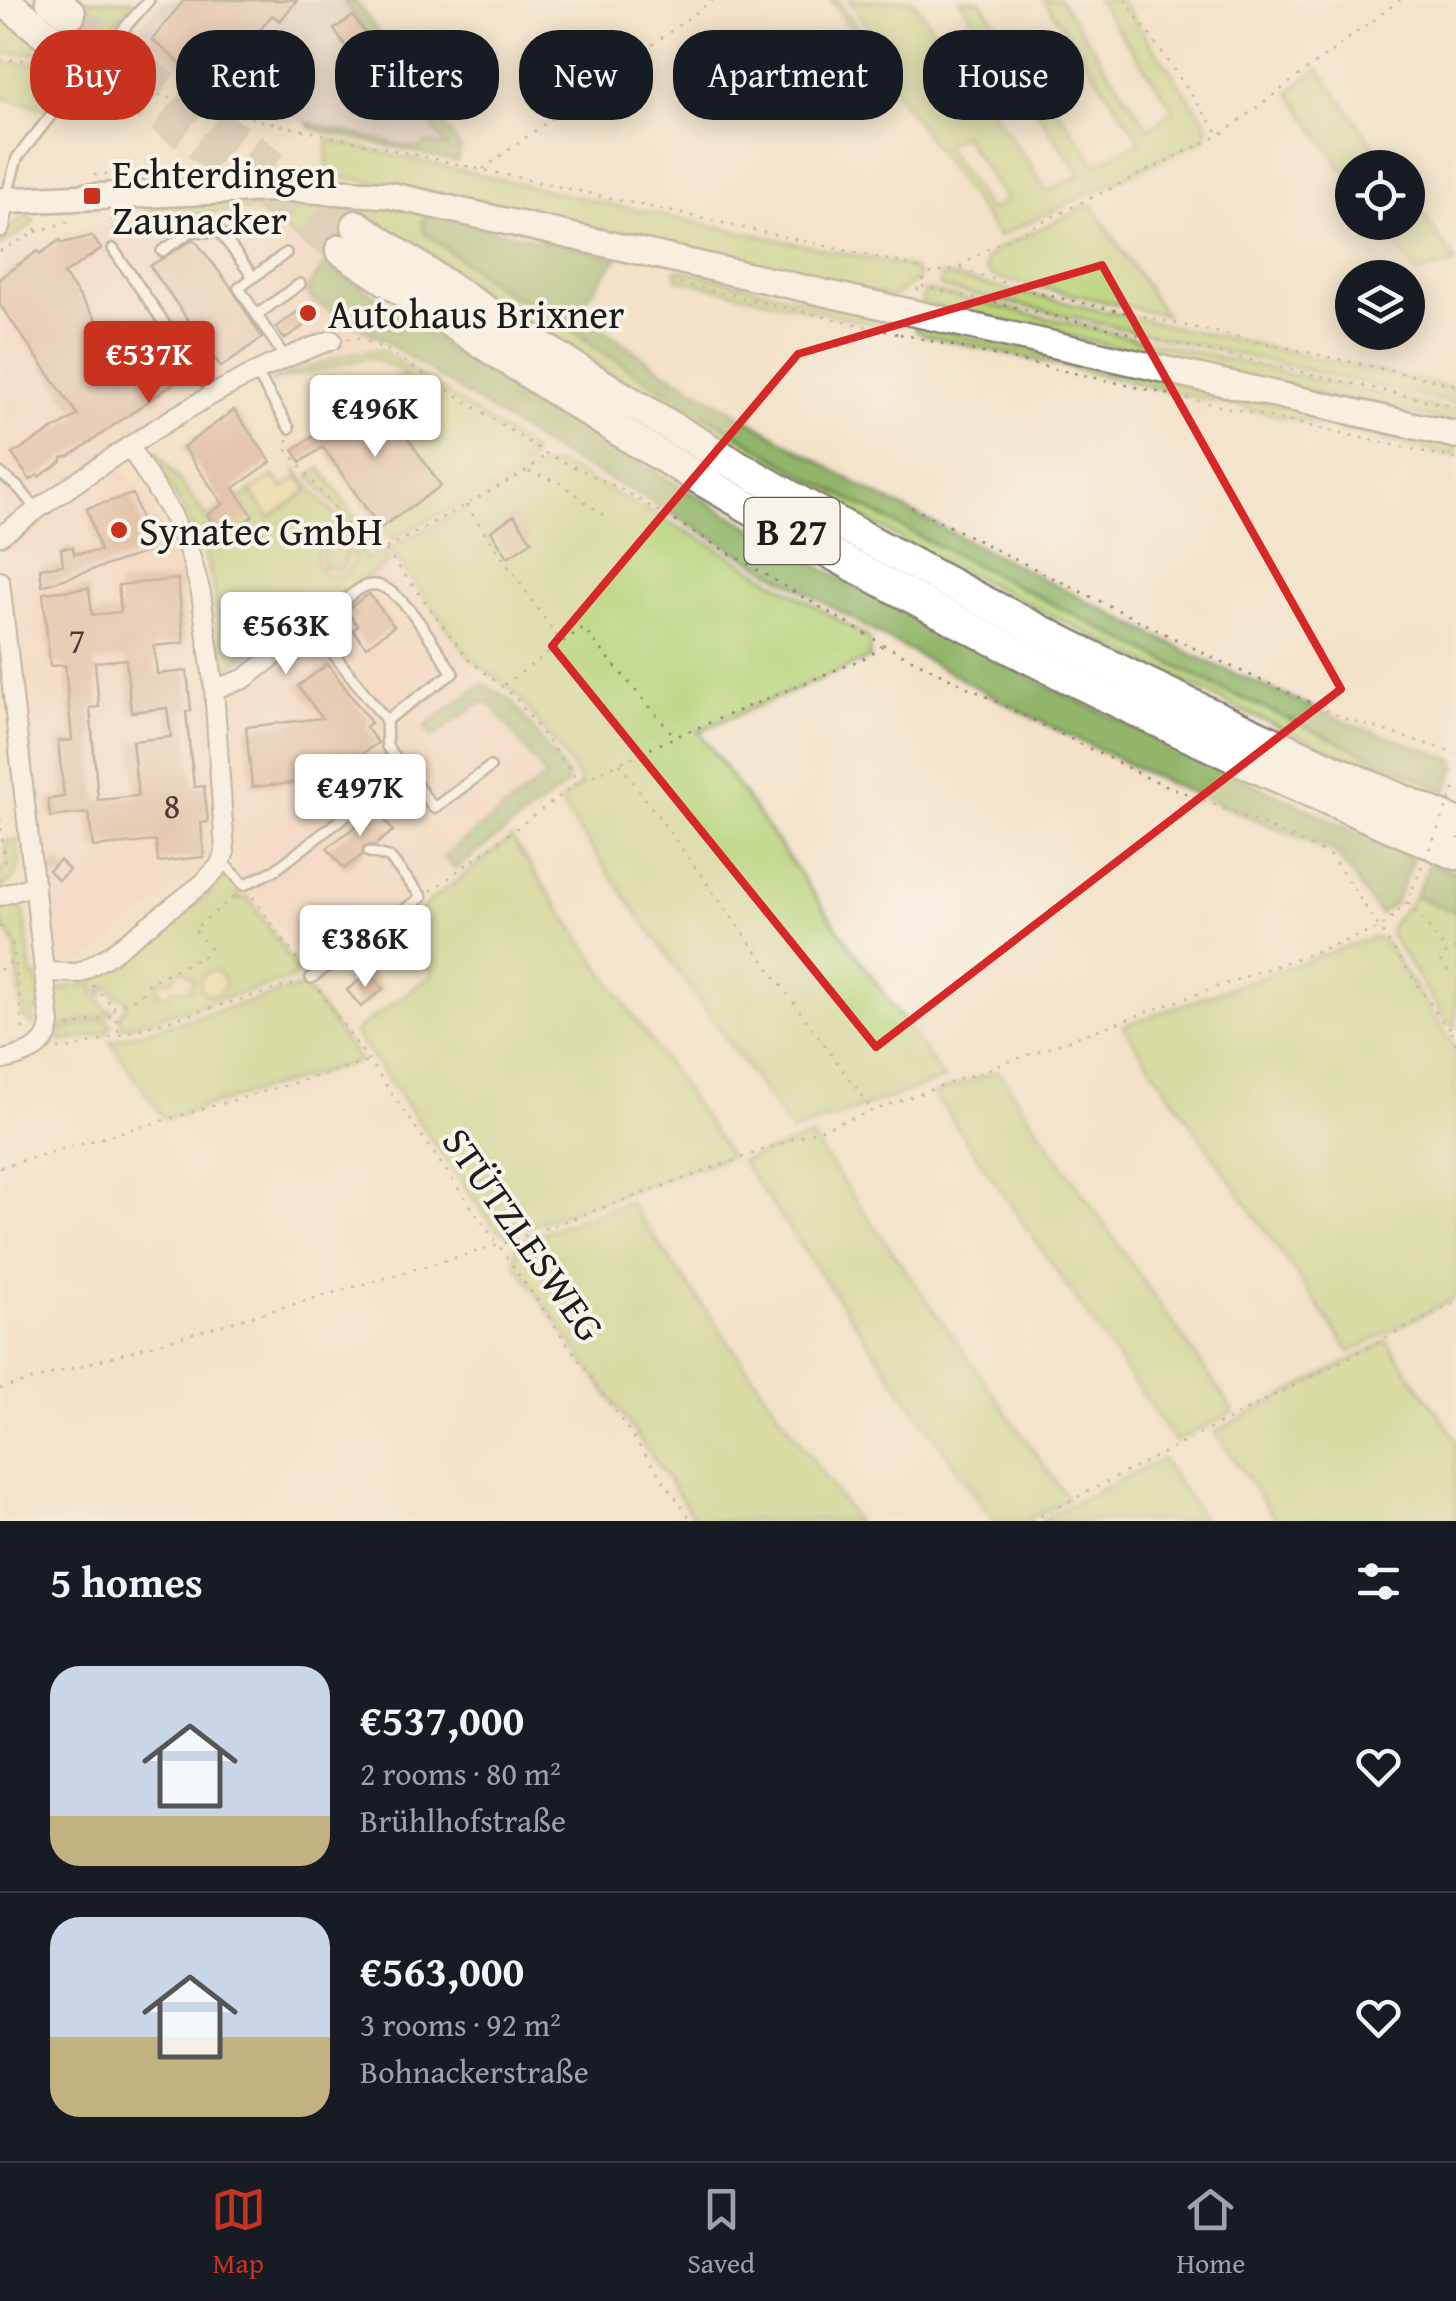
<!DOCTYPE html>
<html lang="en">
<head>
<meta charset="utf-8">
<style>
	:root { --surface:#171b24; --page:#20242c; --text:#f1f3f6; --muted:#9ea1a6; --line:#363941; --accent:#c8321e }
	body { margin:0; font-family:"Gentium Book Plus",serif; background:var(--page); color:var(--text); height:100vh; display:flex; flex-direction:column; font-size:38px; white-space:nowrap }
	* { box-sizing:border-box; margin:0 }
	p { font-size:32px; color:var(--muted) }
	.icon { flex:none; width:55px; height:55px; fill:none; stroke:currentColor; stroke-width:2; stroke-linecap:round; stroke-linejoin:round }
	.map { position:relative; height:1521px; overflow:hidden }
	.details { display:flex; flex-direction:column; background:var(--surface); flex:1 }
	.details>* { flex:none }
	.hud { position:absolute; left:30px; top:30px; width:1398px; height:90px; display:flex; gap:20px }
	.fabs { position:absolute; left:1335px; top:150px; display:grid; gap:20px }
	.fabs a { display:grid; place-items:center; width:90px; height:90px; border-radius:50%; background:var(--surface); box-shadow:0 5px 25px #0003; font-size:50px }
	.price { position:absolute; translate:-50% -85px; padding:0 22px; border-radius:10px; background:#fff; color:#222; font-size:32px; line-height:65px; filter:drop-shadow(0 2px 5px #0008) }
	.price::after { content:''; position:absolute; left:50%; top:60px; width:30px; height:22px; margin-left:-15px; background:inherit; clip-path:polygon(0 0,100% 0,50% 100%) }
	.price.selected { background:var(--accent); color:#fff }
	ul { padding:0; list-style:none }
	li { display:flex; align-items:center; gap:30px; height:250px; padding:0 50px }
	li+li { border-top:2px solid var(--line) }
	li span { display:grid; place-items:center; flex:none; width:280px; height:200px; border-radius:30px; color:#555 }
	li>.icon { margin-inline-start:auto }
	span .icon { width:120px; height:120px; fill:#fffc; stroke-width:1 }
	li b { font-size:42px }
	h2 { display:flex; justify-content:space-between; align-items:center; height:120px; padding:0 50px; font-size:42px }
	.chip { padding:0 35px; border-radius:40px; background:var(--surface); box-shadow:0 5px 25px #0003; font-size:35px; line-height:90px }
	.chip.selected { background:var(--accent); color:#fff }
	.tabs { display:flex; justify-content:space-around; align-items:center; height:140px; border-top:2px solid var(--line); background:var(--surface); font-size:28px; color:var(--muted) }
	.tabs a { display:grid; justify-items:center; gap:5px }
	.tabs .selected { color:var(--accent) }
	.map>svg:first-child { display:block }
</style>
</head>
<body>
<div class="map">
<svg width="1456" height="1521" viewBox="0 0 1456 1521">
	<rect width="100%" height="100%" fill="#f7f3e8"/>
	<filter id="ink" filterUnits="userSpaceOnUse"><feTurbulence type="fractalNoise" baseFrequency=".01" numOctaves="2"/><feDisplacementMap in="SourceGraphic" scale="20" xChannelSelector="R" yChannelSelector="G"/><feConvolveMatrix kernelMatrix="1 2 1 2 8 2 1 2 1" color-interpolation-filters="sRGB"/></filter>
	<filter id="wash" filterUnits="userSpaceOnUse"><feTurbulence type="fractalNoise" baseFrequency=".0048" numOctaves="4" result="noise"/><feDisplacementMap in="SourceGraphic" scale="40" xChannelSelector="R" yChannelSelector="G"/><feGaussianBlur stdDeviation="2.25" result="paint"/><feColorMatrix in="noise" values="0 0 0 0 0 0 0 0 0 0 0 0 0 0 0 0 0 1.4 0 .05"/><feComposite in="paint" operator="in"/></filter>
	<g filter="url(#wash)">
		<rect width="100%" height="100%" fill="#f3e2c8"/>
		<path fill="#f6d2c4" d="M 253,203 L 327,262 L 306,290 L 312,300 L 380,338 L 309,367 L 286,344 L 106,449 L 150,501 L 181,571 L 191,682 L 226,670 L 324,596 L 329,603 L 389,562 L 477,673 L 511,701 L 565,784 L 317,967 L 307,964 L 237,871 L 237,854 L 212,852 L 193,877 L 85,962 L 70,964 L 61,961 L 54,951 L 8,553 L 0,536 L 0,259 L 32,242 L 110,222 Z"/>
		<path fill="#d1bfbe" d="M 164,0 L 343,0 L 449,148 L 427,143 L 418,149 L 221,104 L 137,31 Z"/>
		<g fill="#b8d379" stroke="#6a784a" stroke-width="2.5" fill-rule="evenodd">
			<path d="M 72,0 L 133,1 L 86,56 L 76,61 L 47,53 L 0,54 L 0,12 L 42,44 L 74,3 Z"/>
			<path d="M 831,0 L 838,0 L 872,49 L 879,44 L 849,0 L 913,0 L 1048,191 L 1081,175 L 960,0 L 980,0 L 1096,164 L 1141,141 L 1044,0 L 1060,0 L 1149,129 L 1174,109 L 1097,0 L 1120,0 L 1207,123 L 1206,135 L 1200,141 L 998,237 ZM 962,135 L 1006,200 L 989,211 L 944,145 Z"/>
			<path d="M 0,63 L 44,63 L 60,74 L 64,86 L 46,108 L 0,97 Z"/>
			<path d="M 1319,69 L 1389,167 L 1352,168 L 1352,182 L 1289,92 Z"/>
			<path d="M 328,140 L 617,206 L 909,267 L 916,271 L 918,279 L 893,297 L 492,205 L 375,182 L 326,176 Z"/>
			<path d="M 1408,193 L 1456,262 L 1456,263 L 1417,274 L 1381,223 L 1408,222 Z"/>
			<path d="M 301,201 L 347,202 L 431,212 L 425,233 L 509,295 L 532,302 L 571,327 L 593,346 L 804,475 L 920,537 L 1224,690 L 1446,790 L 1441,799 L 1247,713 L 924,552 L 650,399 L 488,295 L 420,246 L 389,232 L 361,213 L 328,261 L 255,209 L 146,218 L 145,211 L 174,204 Z"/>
			<path d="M 1091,204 L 1165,315 L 993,277 L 985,269 L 986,260 L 993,251 Z"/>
			<path d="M 31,213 L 32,225 L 0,246 L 8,229 Z"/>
			<path d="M 676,269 L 886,319 L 883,326 L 677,279 Z"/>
			<path d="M 942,275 L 1456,389 L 1456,404 L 944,288 L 939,284 Z"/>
			<path d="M 925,290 L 1456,412 L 1456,424 L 921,303 Z"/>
			<path d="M 916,325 L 1456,445 L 1456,456 L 925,335 L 915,330 Z"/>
			<path d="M 382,350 L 532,451 C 531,466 520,471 509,479 L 391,539 L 380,528 L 440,486 L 376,392 L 394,378 L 405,376 L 403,372 L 376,359 L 367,358 L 271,382 L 270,380 L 357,352 Z"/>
			<path d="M 156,451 L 222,537 L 241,498 L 251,491 L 270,518 L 308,491 L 295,469 L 342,524 L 366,559 L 380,551 L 385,552 L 389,562 L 329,603 L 324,596 L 226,670 L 217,603 L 204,550 L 154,457 ZM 338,539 L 346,542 L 354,557 L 340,577 L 318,567 L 322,543 Z"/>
			<path d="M 558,464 L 706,541 L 869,638 L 870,658 L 699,731 L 944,1079 L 792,1132 L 559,802 L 581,785 L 574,770 L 514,691 L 470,658 L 392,553 L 394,546 L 543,466 Z"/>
			<path d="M 321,468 L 368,536 L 362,536 L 310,476 Z"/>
			<circle cx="334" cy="558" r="13"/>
			<path d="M 511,838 L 730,1156 L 506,1234 L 495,1228 L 354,1032 L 433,974 L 400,925 Z"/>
			<path d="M 18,840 C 20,862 23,879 0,888 L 0,871 L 7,866 L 5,841 Z"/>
			<path d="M 224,875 L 231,875 L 241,886 L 237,900 L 248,897 L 297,970 L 292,979 L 122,1027 L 119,1016 L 127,1006 L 125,998 L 116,997 L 109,985 L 103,991 L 104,996 L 93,981 L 208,895 Z"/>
			<path d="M 1415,896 L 1456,912 L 1456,1027 L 1446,1021 L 1390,934 L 1391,925 Z"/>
			<path d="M 13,903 L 24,912 L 32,976 L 37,976 L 40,1009 L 34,1011 L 33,1025 L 23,1017 L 15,944 L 0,921 L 0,905 Z"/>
			<path d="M 1373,937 L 1383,940 L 1456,1049 L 1456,1297 L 1350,1352 L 1123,1026 Z"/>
			<path d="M 90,984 L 106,1010 L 111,1009 L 113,1013 L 54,1029 L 56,994 L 63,988 Z"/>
			<path d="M 304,986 L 360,1061 L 164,1119 L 110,1041 Z"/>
			<path d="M 106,1019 L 112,1025 L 106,1033 L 60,1042 L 59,1032 Z"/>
			<path d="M 998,1071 L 1234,1412 L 1175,1442 L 934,1094 Z"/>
			<path d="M 811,1137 L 1068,1499 L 1025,1521 L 994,1521 L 741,1161 Z"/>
			<path d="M 629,1202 L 856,1521 L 697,1521 L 516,1264 L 516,1245 L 526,1238 Z"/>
			<path d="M 1387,1341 L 1456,1439 L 1456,1521 L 1277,1521 L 1215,1432 Z"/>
			<path d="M 1161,1459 L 1204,1521 L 1039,1521 Z"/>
		</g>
		<g fill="#92b569" stroke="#576842" stroke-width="2.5">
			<path d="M 343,0 L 355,0 L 461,149 L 457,162 L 312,129 L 307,123 L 418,149 L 427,143 L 447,147 Z"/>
			<path d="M 425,215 L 618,257 L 587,298 L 585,312 L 592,321 L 656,366 L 873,493 L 1208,662 L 1351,724 L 1455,760 L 1456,767 L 1446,790 L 1224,690 L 920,537 L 804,475 L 593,346 L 571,327 L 532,302 L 509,295 L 425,233 L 422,221 Z"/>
			<path d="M 327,262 L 447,347 L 562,418 L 822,568 L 1054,689 L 1413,859 L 1394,904 L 1379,914 L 1336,853 L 1165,782 L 1039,721 L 887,639 L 634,492 L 552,451 L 380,338 L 312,300 L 306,290 Z"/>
			<path d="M 483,684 L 511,700 L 568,776 L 567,785 L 455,869 L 443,857 L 546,777 L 493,706 L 481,702 L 432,737 L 424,727 Z"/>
			<path d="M 1430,863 L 1456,872 L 1456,912 L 1415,896 Z"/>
		</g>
		<g fill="#eeda9e" stroke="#857b5d" stroke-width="2.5" fill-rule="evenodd">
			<path d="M 274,476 L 283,488 L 299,477 L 308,490 L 270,518 L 251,491 Z"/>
			<path d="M 330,539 L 346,542 L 354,557 C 351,574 339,581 323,574 L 315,559 L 322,543 ZM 331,545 L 343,548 L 347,555 L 343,567 L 337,570 L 325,567 L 322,561 L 325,549 Z"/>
			<path d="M 183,969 L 194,978 L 190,989 L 185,991 L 174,988 L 168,995 L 158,995 L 158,984 L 162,980 L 173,980 L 178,971 Z"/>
			<circle cx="212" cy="983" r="12"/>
		</g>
		<g id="blocks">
			<g fill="#d4a18a" fill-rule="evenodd">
				<path d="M 184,0 L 297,0 L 280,21 L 272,15 L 226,73 L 201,54 L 189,70 L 152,40 Z"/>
				<path d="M 353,16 L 381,55 L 361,69 L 334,29 Z"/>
				<path d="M 92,236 L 101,249 L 64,274 L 138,380 L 173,355 L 187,374 L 70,456 L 62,458 L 62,461 L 39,477 L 38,475 L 30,480 L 12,454 L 78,415 L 0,305 L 0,278 L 38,251 L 40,254 L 60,240 L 62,243 Z"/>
				<path d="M 194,239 L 231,287 L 262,338 L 221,367 L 150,266 Z"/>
				<path d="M 311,302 L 320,315 L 284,339 L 276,327 Z"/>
				<path d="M 376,392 L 441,486 L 380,528 L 323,447 L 301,462 L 293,450 Z"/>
				<path d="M 234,410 L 271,462 L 234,488 L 253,516 L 222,537 L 207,515 L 223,504 L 183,447 Z"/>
				<path d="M 133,494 L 151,551 L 42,586 L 40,568 L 63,565 L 61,548 L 73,547 L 74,554 L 100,551 L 87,508 Z"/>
				<path d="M 514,515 L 532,541 L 508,557 L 491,531 Z"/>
				<path d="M 178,579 L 184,643 L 154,646 L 157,674 L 187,671 L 191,711 L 186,712 L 194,787 L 204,786 L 208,822 L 201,823 L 204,857 L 158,862 L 156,841 L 93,847 L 89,813 L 50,817 L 48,799 L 64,797 L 58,741 L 72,740 L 65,665 L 50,666 L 43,593 L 89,588 L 92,615 L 121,612 L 118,585 ZM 126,659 L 131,712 L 167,708 L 171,737 L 132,741 L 138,796 L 98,800 L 90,708 L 99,707 L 95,662 Z"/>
				<path d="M 369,594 L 394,626 L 366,647 L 353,630 L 358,626 L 346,610 Z"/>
				<path d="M 328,664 L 371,723 L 366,727 L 378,743 L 323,780 L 252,787 L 246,727 L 322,718 L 298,686 Z"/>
				<path d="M 377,810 L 393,831 L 375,845 L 364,846 L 362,855 L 344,869 L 327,848 Z"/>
				<path d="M 60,860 L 69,870 L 58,880 L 49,870 Z"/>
				<path d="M 370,972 L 383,989 L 361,1007 L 347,990 Z"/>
			</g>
		</g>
	</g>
	<g filter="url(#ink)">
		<use href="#blocks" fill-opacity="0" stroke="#887f72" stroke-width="2.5"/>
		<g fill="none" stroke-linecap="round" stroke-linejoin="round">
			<g stroke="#c8baa6" stroke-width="30" stroke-dasharray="30 15" stroke-linecap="butt">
				<path d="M 70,14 L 357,226"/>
				<path d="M 51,38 L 341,250"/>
			</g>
			<g stroke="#887f72" stroke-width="14">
				<g id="lane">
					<path d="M 6,198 L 17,158 L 84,74 L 149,0"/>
					<path d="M 113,249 L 214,395"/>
					<path d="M 162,251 L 192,231 L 220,232 L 253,277"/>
					<path d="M 258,314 L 300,284"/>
					<path d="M 285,358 L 239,288 L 286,253"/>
					<path d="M 256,372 L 289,428"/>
					<path d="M 0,473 L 19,488 L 36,509"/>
					<path d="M 312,627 L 386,720 L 453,673 C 438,652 399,579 370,585 C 357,587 342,603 332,612"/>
					<path d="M 386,720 L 387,747 L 434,808 L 490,767"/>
					<path d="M 222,860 L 244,885 L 275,870 L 357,807"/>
					<path d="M 311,978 L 422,897 L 389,857 L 369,852"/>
				</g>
			</g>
			<g stroke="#887f72" stroke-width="22">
				<g id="street">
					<path d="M 0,228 L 5,200"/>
					<path d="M 0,536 C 105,463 210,382 332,340"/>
					<path d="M 0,581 L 50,1024 C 47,1050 23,1055 0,1061"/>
					<path d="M 214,689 L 244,679 L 332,612"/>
					<path d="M 0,896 L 35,885"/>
					<path d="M 46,972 L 79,973 L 110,955 L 203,883 L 219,866 L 225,852 L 214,689 L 201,593 L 190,554 L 171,513 L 129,446"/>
				</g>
			</g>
			<g stroke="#887f72" stroke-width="30">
				<path id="secondary" d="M 0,201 L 281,188 L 389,195 L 1456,435"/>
			</g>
			<g stroke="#887f72" stroke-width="35">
				<g id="highway">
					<path d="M 3,0 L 51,38"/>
					<path d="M 51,0 L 70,14"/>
					<path d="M 357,226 C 703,462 1070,661 1456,823"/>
					<path d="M 341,250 C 438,314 534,378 633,439 C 896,598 1172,736 1456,854"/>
				</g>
			</g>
			<g stroke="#887f72" stroke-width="2.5" stroke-dasharray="2.5 8" stroke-linecap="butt">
				<path d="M 1125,0 L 1219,134"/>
				<path d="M 0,60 L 43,60"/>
				<path d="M 56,62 L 72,69"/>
				<path d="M 98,78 L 214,110 L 911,265 L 926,273"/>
				<path d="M 483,169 L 713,0"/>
				<path d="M 94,175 L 122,173"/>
				<path d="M 111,218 L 115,235"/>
				<path d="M 36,232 L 73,220"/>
				<path d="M 0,251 L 36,232 L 36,219"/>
				<path d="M 961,269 L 1037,293 L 1456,385"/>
				<path d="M 680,283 L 898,334"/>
				<path d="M 922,286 L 1456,407"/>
				<path d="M 917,290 L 928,274 L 958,268 L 989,248 L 1220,135 L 1400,0"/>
				<path d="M 900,334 L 1456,459"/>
				<path d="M 347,339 L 359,338 L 387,350 L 547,454 L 621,489 L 884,645 L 1146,777 L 1260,823 L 1332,857 L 1443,1023 L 1456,1032"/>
				<path d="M 288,439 L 287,450 L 368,549 L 385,549 L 527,471 L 545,455"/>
				<path d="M 529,472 L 562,484 L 605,517"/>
				<path d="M 466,505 L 561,642"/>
				<path d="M 911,507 L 1230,666 L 1346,719 L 1456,753"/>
				<path d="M 386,550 L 468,659 L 514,696 L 578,781"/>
				<path d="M 504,685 L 583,628 L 675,737"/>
				<path d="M 620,764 L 872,1110"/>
				<path d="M 0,818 L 5,865 L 0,868"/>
				<path d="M 431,891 L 579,782 L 675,737 L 869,656 L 882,646"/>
				<path d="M 253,897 L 303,968"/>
				<path d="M 1408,903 L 1448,952"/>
				<path d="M 0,926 L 13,946 L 24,1037"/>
				<path d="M 1456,948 L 1442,956 L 1441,962 L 1448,971 L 1456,971"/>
				<path d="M 0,970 L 15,959"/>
				<path d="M 93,985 L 113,1007 L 119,1034"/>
				<path d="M 319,990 L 692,1521"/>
				<path d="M 113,1007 L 139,997 L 149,982 L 202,957 L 210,948 L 194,929 L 236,895"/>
				<path d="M 68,1027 L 115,1015"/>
				<path d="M 1451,1032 L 1456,1045"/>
				<path d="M 58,1049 L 75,1048 L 300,982"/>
				<path d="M 0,1167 L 367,1062"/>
				<path d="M 0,1389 L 499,1245 L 1381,928 L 1407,902 L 1413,888"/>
				<path d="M 1031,1521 L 1456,1302"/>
			</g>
			<use href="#lane" stroke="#fff" stroke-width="9"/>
			<use href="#street" stroke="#fff" stroke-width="18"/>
			<use href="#secondary" stroke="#fff" stroke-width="25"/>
			<use href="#highway" stroke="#fff" stroke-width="30"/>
			<path stroke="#887f72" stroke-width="2.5" stroke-dasharray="2.5 8" stroke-linecap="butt" d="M 1413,888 L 1456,785"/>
		</g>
	</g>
	<path d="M0 0H1456V1521H0ZM 1102,265 L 1341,689 L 876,1047 L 552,646 L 798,354 Z" fill="#f3e2c8" fill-opacity=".55" fill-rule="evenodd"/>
	<path fill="none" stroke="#d62828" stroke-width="8" stroke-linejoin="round" d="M 1102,265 L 1341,689 L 876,1047 L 552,646 L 798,354 Z"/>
	<g fill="#c8321e" stroke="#f7f3e8" stroke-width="4">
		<rect x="82" y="186" width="20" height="20" rx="5"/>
		<circle cx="308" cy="313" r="10"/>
		<circle cx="119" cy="530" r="10"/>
	</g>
	<g text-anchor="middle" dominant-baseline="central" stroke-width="8" stroke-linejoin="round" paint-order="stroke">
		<g font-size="35" fill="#4a3d38">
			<text x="77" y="640">7</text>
			<text x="172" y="805">8</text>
		</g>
		<rect fill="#f7f3e8" stroke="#5e5c59" stroke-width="2.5" x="744.5" y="498" width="95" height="66" rx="8"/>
		<g font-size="38" font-weight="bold" fill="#1c1c1c">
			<text x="792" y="531">B 27</text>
		</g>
		<g font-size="40" fill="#1c1c1c" stroke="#f7f3e8" text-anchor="start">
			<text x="112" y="173">Echterdingen<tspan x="112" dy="46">Zaunacker</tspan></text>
			<text x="328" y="313">Autohaus Brixner</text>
			<text x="139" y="530">Synatec GmbH</text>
		</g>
		<g font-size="40" fill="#1c1c1c" stroke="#f7f3e8">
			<text transform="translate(524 1234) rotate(55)">STÜTZLESWEG</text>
		</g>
	</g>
</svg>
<div class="fabs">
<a><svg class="icon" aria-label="locate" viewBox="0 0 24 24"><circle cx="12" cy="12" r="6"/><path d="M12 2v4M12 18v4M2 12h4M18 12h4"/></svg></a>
<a><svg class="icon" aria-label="layers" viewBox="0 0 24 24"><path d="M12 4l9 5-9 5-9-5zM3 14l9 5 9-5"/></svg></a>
</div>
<b class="price selected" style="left:149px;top:406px">€537K</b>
<b class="price" style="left:375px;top:460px">€496K</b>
<b class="price" style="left:286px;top:677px">€563K</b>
<b class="price" style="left:360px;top:839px">€497K</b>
<b class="price" style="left:365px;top:990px">€386K</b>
<div class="hud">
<a class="chip selected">Buy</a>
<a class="chip">Rent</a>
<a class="chip">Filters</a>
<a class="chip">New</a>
<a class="chip">Apartment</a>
<a class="chip">House</a>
</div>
</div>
<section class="details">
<h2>5 homes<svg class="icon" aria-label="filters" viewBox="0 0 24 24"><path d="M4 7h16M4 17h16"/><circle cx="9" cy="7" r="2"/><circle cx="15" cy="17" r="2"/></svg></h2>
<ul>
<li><span style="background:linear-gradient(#c9d6e8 75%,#c2b280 0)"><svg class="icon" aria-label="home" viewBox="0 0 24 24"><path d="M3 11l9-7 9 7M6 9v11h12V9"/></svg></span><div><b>€537,000</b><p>2 rooms · 80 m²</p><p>Brühlhofstraße</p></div><svg class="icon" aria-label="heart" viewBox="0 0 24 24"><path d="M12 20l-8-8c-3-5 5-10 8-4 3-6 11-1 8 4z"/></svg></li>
<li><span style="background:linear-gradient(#c9d6e8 60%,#c2b280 0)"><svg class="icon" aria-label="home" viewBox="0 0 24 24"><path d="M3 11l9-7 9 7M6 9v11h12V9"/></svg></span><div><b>€563,000</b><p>3 rooms · 92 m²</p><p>Bohnackerstraße</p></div><svg class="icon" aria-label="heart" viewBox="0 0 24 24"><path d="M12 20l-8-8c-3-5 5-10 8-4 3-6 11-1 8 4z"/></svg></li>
</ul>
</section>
<nav class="tabs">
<a class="selected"><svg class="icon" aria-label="map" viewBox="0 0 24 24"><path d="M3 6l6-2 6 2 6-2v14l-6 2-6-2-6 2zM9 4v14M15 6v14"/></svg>Map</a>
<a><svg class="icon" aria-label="saved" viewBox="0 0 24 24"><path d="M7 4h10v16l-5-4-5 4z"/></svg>Saved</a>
<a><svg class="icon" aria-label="home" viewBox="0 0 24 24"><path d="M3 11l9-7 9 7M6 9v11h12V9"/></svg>Home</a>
</nav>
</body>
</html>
